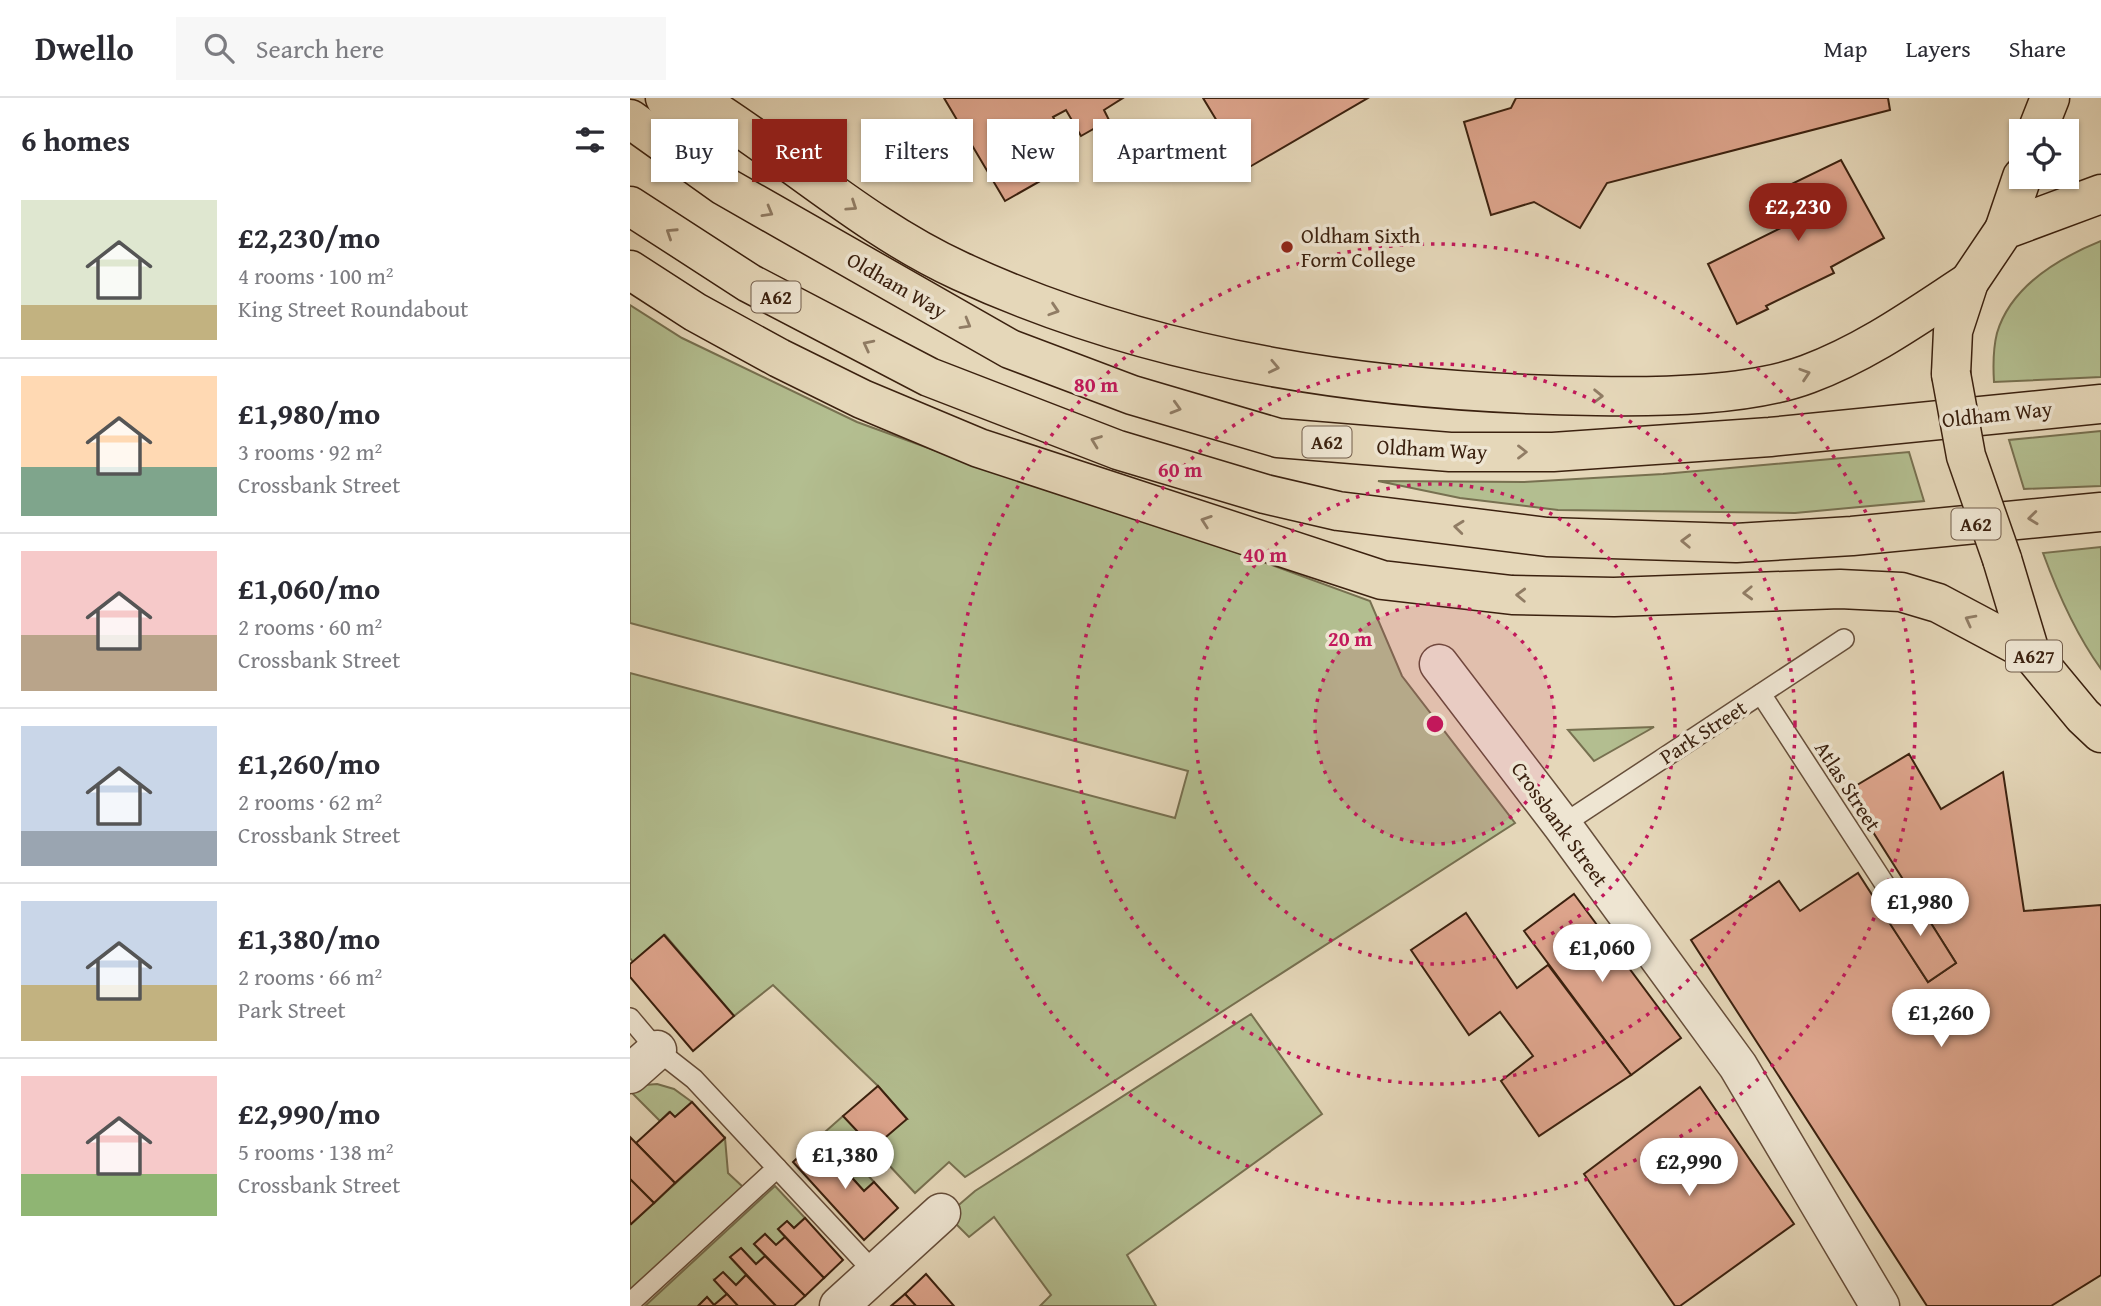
<!DOCTYPE html>
<html lang="en">
<head>
<meta charset="utf-8">
<style>
	:root { --surface:#fff; --page:#f7f7f7; --text:#2b2b33; --muted:#7c7c81; --line:#e1e1e2; --accent:#8f2418 }
	body { margin:0; font-family:"Gentium Book Plus",serif; background:var(--page); color:var(--text); height:100vh; display:flex; flex-direction:column; font-size:26px; white-space:nowrap }
	* { box-sizing:border-box; margin:0 }
	p { font-size:23px; color:var(--muted) }
	.icon { flex:none; width:38px; height:38px; fill:none; stroke:currentColor; stroke-width:2; stroke-linecap:round; stroke-linejoin:round }
	.map { position:relative; flex:1; overflow:hidden }
	.details { display:flex; flex-direction:column; background:var(--surface); width:630px }
	.details>* { flex:none }
	.top-card { position:absolute; left:21px; top:21px; width:665px; height:63px; display:flex; gap:14px }
	.fabs { position:absolute; left:1379px; top:21px; display:grid; gap:14px }
	.fabs a { display:grid; place-items:center; width:70px; height:70px; border-radius:0px; background:var(--surface); box-shadow:0 2px 5px #0004; font-size:35px }
	.price { position:absolute; translate:-50% -60px; padding:0 16px; border-radius:24px; background:#fff; color:#222; font-size:23px; line-height:46px; filter:drop-shadow(0 2px 4px #0008) }
	.price::after { content:''; position:absolute; left:50%; top:42px; width:21px; height:16px; margin-left:-10px; background:inherit; clip-path:polygon(0 0,100% 0,50% 100%) }
	.price.on { background:var(--accent); color:#fff }
	ul { padding:0; list-style:none }
	li { display:flex; align-items:center; gap:21px; height:175px; padding:0 21px }
	li+li { border-top:2px solid var(--line) }
	li span { display:grid; place-items:center; flex:none; width:196px; height:140px; border-radius:0px; color:#555 }
	li>.icon { margin-inline-start:auto }
	span .icon { width:84px; height:84px; fill:#fffc; stroke-width:1 }
	li b { font-size:30px }
	h2 { display:flex; justify-content:space-between; align-items:center; height:84px; padding:0 21px; font-size:30px }
	.pill { padding:0 24px; border-radius:0px; background:var(--surface); box-shadow:0 2px 5px #0004; font-size:24px; line-height:63px }
	.pill.on { background:var(--accent); color:#fff }
	header { display:flex; align-items:center; gap:42px; box-sizing:border-box; height:98px; padding:0 35px; background:var(--surface); border-bottom:2px solid var(--line) }
	header strong { font-size:33px }
	nav { display:flex; gap:38px; margin-inline-start:auto; font-size:24px }
	.search { width:490px; height:63px; background:var(--page); display:flex; align-items:center; gap:18px; box-sizing:border-box; padding:0 24px; border-radius:0px; color:var(--muted); font-size:26px }
	main { display:flex; flex:1; min-height:0 }
	.map>svg:first-child { display:block }
</style>
</head>
<body>
<header>
<strong>Dwello</strong>
<div class="search"><svg class="icon" aria-label="search" viewBox="0 0 24 24"><circle cx="10" cy="10" r="6"/><path d="M15 15l6 6"/></svg>Search here</div>
<nav><a>Map</a><a>Layers</a><a>Share</a></nav>
</header>
<main>
<section class="details">
<h2>6 homes<svg class="icon" aria-label="filters" viewBox="0 0 24 24"><path d="M4 7h16M4 17h16"/><circle cx="9" cy="7" r="2"/><circle cx="15" cy="17" r="2"/></svg></h2>
<ul>
<li><span style="background:linear-gradient(#dfe7d0 75%,#c2b280 0)"><svg class="icon" aria-label="home" viewBox="0 0 24 24"><path d="M3 11l9-7 9 7M6 9v11h12V9"/></svg></span><div><b>£2,230/mo</b><p>4 rooms · 100 m²</p><p>King Street Roundabout</p></div></li>
<li><span style="background:linear-gradient(#ffd9b3 65%,#7fa58c 0)"><svg class="icon" aria-label="home" viewBox="0 0 24 24"><path d="M3 11l9-7 9 7M6 9v11h12V9"/></svg></span><div><b>£1,980/mo</b><p>3 rooms · 92 m²</p><p>Crossbank Street</p></div></li>
<li><span style="background:linear-gradient(#f6c9c9 60%,#b9a48a 0)"><svg class="icon" aria-label="home" viewBox="0 0 24 24"><path d="M3 11l9-7 9 7M6 9v11h12V9"/></svg></span><div><b>£1,060/mo</b><p>2 rooms · 60 m²</p><p>Crossbank Street</p></div></li>
<li><span style="background:linear-gradient(#c9d6e8 75%,#9aa5b1 0)"><svg class="icon" aria-label="home" viewBox="0 0 24 24"><path d="M3 11l9-7 9 7M6 9v11h12V9"/></svg></span><div><b>£1,260/mo</b><p>2 rooms · 62 m²</p><p>Crossbank Street</p></div></li>
<li><span style="background:linear-gradient(#c9d6e8 60%,#c2b280 0)"><svg class="icon" aria-label="home" viewBox="0 0 24 24"><path d="M3 11l9-7 9 7M6 9v11h12V9"/></svg></span><div><b>£1,380/mo</b><p>2 rooms · 66 m²</p><p>Park Street</p></div></li>
<li><span style="background:linear-gradient(#f6c9c9 70%,#8fb573 0)"><svg class="icon" aria-label="home" viewBox="0 0 24 24"><path d="M3 11l9-7 9 7M6 9v11h12V9"/></svg></span><div><b>£2,990/mo</b><p>5 rooms · 138 m²</p><p>Crossbank Street</p></div></li>
</ul>
</section>
<div class="map">
<svg width="1471" height="1208" viewBox="0 0 1471 1208">
	<rect width="100%" height="100%" fill="#e5d7b9"/>
	<filter id="stains"><feTurbulence type="fractalNoise" baseFrequency=".00286" numOctaves="4"/><feColorMatrix values="0 0 0 0 .2 0 0 0 0 .09 0 0 0 0 .02 0 0 0 .5 -.17"/></filter>
	<radialGradient id="worn" r=".72"><stop offset=".6" stop-color="#630" stop-opacity="0"/><stop offset="1" stop-color="#630" stop-opacity=".3"/></radialGradient>
	<g fill="#b3be90" stroke="#777050" stroke-width="2">
		<path d="M 1471,143 L 1471,279 L 1364,284 C 1363,268 1363,251 1367,235 C 1381,188 1429,160 1471,143 Z"/>
		<path d="M 0,207 L 52,240 L 227,324 L 356,371 L 592,449 L 740,503 L 772,578 L 885,725 L 335,1079 L 319,1064 L 285,1095 L 243,1050 L 227,1065 L 244,1084 L 234,1093 L 187,1041 L 213,1018 L 277,1021 L 248,988 L 143,887 L 104,918 L 35,837 L 3,864 L 0,860 L 0,575 L 545,720 L 558,673 L 0,525 Z"/>
		<path d="M 1471,333 L 1471,388 L 1394,391 L 1379,342 Z"/>
		<path d="M 1279,354 L 1294,403 L 1165,415 L 928,412 L 830,400 L 748,383 L 894,384 L 1033,376 Z"/>
		<path d="M 1471,449 L 1471,571 C 1445,535 1428,496 1413,455 Z"/>
		<path d="M 1024,629 L 964,663 L 938,632 Z"/>
		<path d="M 621,916 L 692,1016 L 497,1157 L 526,1208 L 410,1208 L 421,1197 L 364,1119 L 339,1139 L 317,1117 L 345,1093 Z"/>
		<path d="M 27,986 L 44,991 L 62,1004 L 45,1019 L 39,1014 L 30,1023 L 2,995 L 15,987 Z"/>
		<path d="M 95,1040 L 98,1075 L 113,1089 L 0,1195 L 0,1127 Z"/>
		<path d="M 145,1088 L 175,1120 L 164,1130 L 157,1123 L 148,1131 L 155,1139 L 146,1147 L 135,1136 L 124,1146 L 135,1158 L 126,1166 L 111,1150 L 100,1159 L 116,1177 L 106,1187 L 85,1182 L 97,1196 L 84,1207 L 77,1199 L 68,1208 L 15,1208 Z"/>
	</g>
	<g fill="#dea58d" stroke="#3b210f" stroke-width="2">
		<path d="M 314,0 L 493,0 L 474,12 L 479,22 L 451,38 L 436,12 L 423,19 L 447,62 L 375,103 Z"/>
		<path d="M 573,0 L 738,0 L 616,71 Z"/>
		<path d="M 886,0 L 1258,0 L 1260,12 L 977,85 L 950,130 L 904,104 L 861,117 L 834,24 L 881,10 Z"/>
		<path d="M 1211,62 L 1254,140 L 1201,169 L 1204,175 L 1136,208 L 1138,211 L 1107,226 L 1078,166 L 1159,126 L 1143,95 Z"/>
		<path d="M 1279,656 L 1311,711 L 1373,674 L 1394,813 L 1471,807 L 1471,1177 L 1421,1208 L 1297,1208 L 1061,842 L 1149,783 L 1170,813 L 1228,775 L 1298,884 L 1326,865 L 1217,693 Z"/>
		<path d="M 1282,795 L 1326,865 L 1298,884 L 1253,815 Z"/>
		<path d="M 944,796 L 1051,940 L 1001,977 L 894,833 Z"/>
		<path d="M 836,815 L 887,890 L 918,867 L 1001,977 L 909,1038 L 871,983 L 903,958 L 870,914 L 839,937 L 781,852 Z"/>
		<path d="M 34,837 L 104,918 L 63,953 L 0,879 L 0,866 Z"/>
		<path d="M 248,988 L 277,1021 L 243,1050 L 213,1018 Z"/>
		<path d="M 1070,989 L 1164,1126 L 1050,1208 L 1045,1208 L 954,1076 Z"/>
		<path d="M 62,1004 L 95,1040 L 45,1085 L 6,1045 L 40,1014 L 45,1019 Z"/>
		<path d="M 0,1039 L 45,1085 L 24,1105 L 0,1081 Z"/>
		<path d="M 187,1041 L 234,1093 L 244,1084 L 268,1110 L 234,1142 L 163,1064 Z"/>
		<path d="M 0,1081 L 24,1105 L 1,1126 L 0,1125 Z"/>
		<path d="M 175,1120 L 213,1162 L 194,1180 L 148,1131 L 157,1123 L 164,1130 Z"/>
		<path d="M 135,1136 L 146,1147 L 155,1139 L 194,1180 L 175,1198 L 124,1146 Z"/>
		<path d="M 111,1150 L 126,1166 L 135,1158 L 175,1198 L 164,1208 L 146,1208 L 100,1159 Z"/>
		<path d="M 93,1174 L 106,1187 L 116,1177 L 146,1208 L 108,1208 L 84,1182 Z"/>
		<path d="M 296,1176 L 324,1208 L 286,1208 L 275,1196 Z"/>
		<path d="M 97,1196 L 108,1208 L 68,1208 L 77,1199 L 84,1207 Z"/>
		<path d="M 275,1196 L 286,1208 L 261,1208 Z"/>
	</g>
	<g fill="none" stroke-linecap="round" stroke-linejoin="round">
		<g stroke="#664e3a" stroke-width="22">
			<g id="service">
				<path d="M 1131,596 L 1267,805"/>
				<path d="M 932,727 L 1214,541"/>
				<path d="M 0,920 L 27,952 L 64,981 L 245,1175"/>
				<path d="M 0,1205 L 147,1070"/>
			</g>
		</g>
		<g stroke="#664e3a" stroke-width="41">
			<g id="minor">
				<path d="M 809,566 L 932,727 L 1108,968 L 1250,1208"/>
				<path d="M 0,976 L 27,952"/>
				<path d="M 209,1208 L 311,1115"/>
			</g>
		</g>
		<g stroke="#3b210f" stroke-width="41">
			<g id="primary">
				<path d="M 1407,33 L 1420,0"/>
				<path d="M 1374,132 L 1392,79"/>
			</g>
		</g>
		<g stroke="#3b210f" stroke-width="41">
			<g id="trunk">
				<path d="M 35,0 L 81,68"/>
				<path d="M 65,0 C 155,55 234,129 330,173 C 529,265 750,295 967,298 C 1030,299 1120,298 1178,276 C 1237,254 1287,218 1339,184"/>
				<path d="M 0,21 L 94,88 L 380,251 L 502,297 L 648,340 L 820,354 L 923,354 L 1140,339 L 1471,306"/>
				<path d="M 0,108 L 119,185 L 299,279 L 488,352 L 635,396 L 708,413 L 917,439 L 1106,445 L 1222,438 L 1471,414"/>
				<path d="M 0,172 L 65,214 L 149,260 L 232,301 L 349,350 L 752,482 L 882,497 L 984,499 L 1210,491 L 1271,494 L 1308,505 L 1400,554"/>
				<path d="M 1321,276 L 1323,233 L 1339,184 L 1374,132 L 1471,96"/>
				<path d="M 1372,461 L 1400,554 L 1453,618 L 1471,635"/>
			</g>
		</g>
		<use href="#service" stroke="#eee5d2" stroke-width="19"/>
		<use href="#minor" stroke="#eee5d2" stroke-width="38"/>
		<use href="#primary" stroke="#e5d7b9" stroke-width="38"/>
		<use href="#trunk" stroke="#e5d7b9" stroke-width="38"/>
		<g stroke="#3b210f" stroke-width="41" stroke-linecap="butt">
			<path id="trunk-bridge" d="M 1321,276 L 1336,358 L 1372,461"/>
		</g>
		<use href="#trunk-bridge" stroke="#e5d7b9" stroke-width="38"/>
	</g>
	<defs><path id="oneway-chevron" d="M-2-3.5L2.5 0L-2 3.5" fill="none" stroke-width="1.6" stroke-linecap="round" stroke-linejoin="round" transform="scale(1.75)"/></defs>
	<g stroke="#907c64">
		<use href="#oneway-chevron" transform="translate(222 108) rotate(34)"/>
		<use href="#oneway-chevron" transform="translate(138 114) rotate(30)"/>
		<use href="#oneway-chevron" transform="translate(41 135) rotate(-147)"/>
		<use href="#oneway-chevron" transform="translate(424 212) rotate(18)"/>
		<use href="#oneway-chevron" transform="translate(336 226) rotate(30)"/>
		<use href="#oneway-chevron" transform="translate(238 247) rotate(-153)"/>
		<use href="#oneway-chevron" transform="translate(644 269) rotate(12)"/>
		<use href="#oneway-chevron" transform="translate(1175 276) rotate(-18)"/>
		<use href="#oneway-chevron" transform="translate(968 298) rotate(1)"/>
		<use href="#oneway-chevron" transform="translate(546 310) rotate(16)"/>
		<use href="#oneway-chevron" transform="translate(466 343) rotate(-159)"/>
		<use href="#oneway-chevron" transform="translate(892 354)"/>
		<use href="#oneway-chevron" transform="translate(1403 420) rotate(174)"/>
		<use href="#oneway-chevron" transform="translate(576 423) rotate(-161)"/>
		<use href="#oneway-chevron" transform="translate(829 429) rotate(-174)"/>
		<use href="#oneway-chevron" transform="translate(1056 443) rotate(-178)"/>
		<use href="#oneway-chevron" transform="translate(1118 495) rotate(178)"/>
		<use href="#oneway-chevron" transform="translate(891 497) rotate(-178)"/>
		<use href="#oneway-chevron" transform="translate(1340 522) rotate(-152)"/>
	</g>
	<circle cx="805" cy="626" r="120" fill="#c2185b" fill-opacity=".12"/>
	<g fill="none" stroke="#c2185b" stroke-width="3.5" stroke-dasharray="3.5 7">
		<circle cx="805" cy="626" r="120"/>
		<circle cx="805" cy="626" r="240"/>
		<circle cx="805" cy="626" r="360"/>
		<circle cx="805" cy="626" r="480"/>
	</g>
	<circle fill="#8f2418" stroke="#eee5d2" stroke-width="2.5" cx="657" cy="149" r="7"/>
	<g text-anchor="middle" dominant-baseline="central" stroke-width="7" stroke-linejoin="round" paint-order="stroke">
		<g fill="#eee5d2" stroke="#715c4a" stroke-width="2">
			<rect x="121.5" y="183.5" width="49" height="31" rx="5"/>
			<rect x="672.5" y="328.5" width="49" height="31" rx="5"/>
			<rect x="1321.5" y="410.5" width="49" height="31" rx="5"/>
			<rect x="1376" y="542.5" width="56" height="31" rx="5"/>
		</g>
		<g font-size="19" font-weight="bold" fill="#3b210f">
			<text x="146" y="199">A62</text>
			<text x="697" y="344">A62</text>
			<text x="1346" y="426">A62</text>
			<text x="1404" y="558">A627</text>
		</g>
		<g font-size="21" fill="#3b210f" stroke="#eee5d2" text-anchor="start">
			<text x="671" y="137">Oldham Sixth<tspan x="671" dy="24">Form College</tspan></text>
		</g>
		<g font-size="21" fill="#3b210f" stroke="#eee5d2">
			<text transform="translate(267 187) rotate(30)">Oldham Way</text>
			<text transform="translate(1367 316) rotate(-6)">Oldham Way</text>
			<text transform="translate(802 351) rotate(3)">Oldham Way</text>
			<text transform="translate(1073 634) rotate(-33)">Park Street</text>
			<text transform="translate(1218 688) rotate(57)">Atlas Street</text>
			<text transform="translate(930 726) rotate(54)">Crossbank Street</text>
		</g>
	</g>
	<circle cx="805" cy="626" r="10" fill="#c2185b" stroke="#eee5d2" stroke-width="3.5"/>
	<g font-size="21" text-anchor="middle" font-weight="bold" fill="#c2185b" stroke="#eee5d2" stroke-width="7" stroke-linejoin="round" paint-order="stroke">
		<text x="466" y="294">80 m</text>
		<text x="550" y="379">60 m</text>
		<text x="635" y="464">40 m</text>
		<text x="720" y="548">20 m</text>
	</g>
	<rect width="100%" height="100%" filter="url(#stains)"/>
	<rect width="100%" height="100%" fill="url(#worn)"/>
</svg>
<div class="fabs">
<a><svg class="icon" aria-label="locate" viewBox="0 0 24 24"><circle cx="12" cy="12" r="6"/><path d="M12 2v4M12 18v4M2 12h4M18 12h4"/></svg></a>
</div>
<b class="price on" style="left:1168px;top:145px">£2,230</b>
<b class="price" style="left:1290px;top:840px">£1,980</b>
<b class="price" style="left:972px;top:886px">£1,060</b>
<b class="price" style="left:1311px;top:951px">£1,260</b>
<b class="price" style="left:215px;top:1093px">£1,380</b>
<b class="price" style="left:1059px;top:1100px">£2,990</b>
<div class="top-card">
<a class="pill">Buy</a>
<a class="pill on">Rent</a>
<a class="pill">Filters</a>
<a class="pill">New</a>
<a class="pill">Apartment</a>
</div>
</div>
</main>
</body>
</html>
